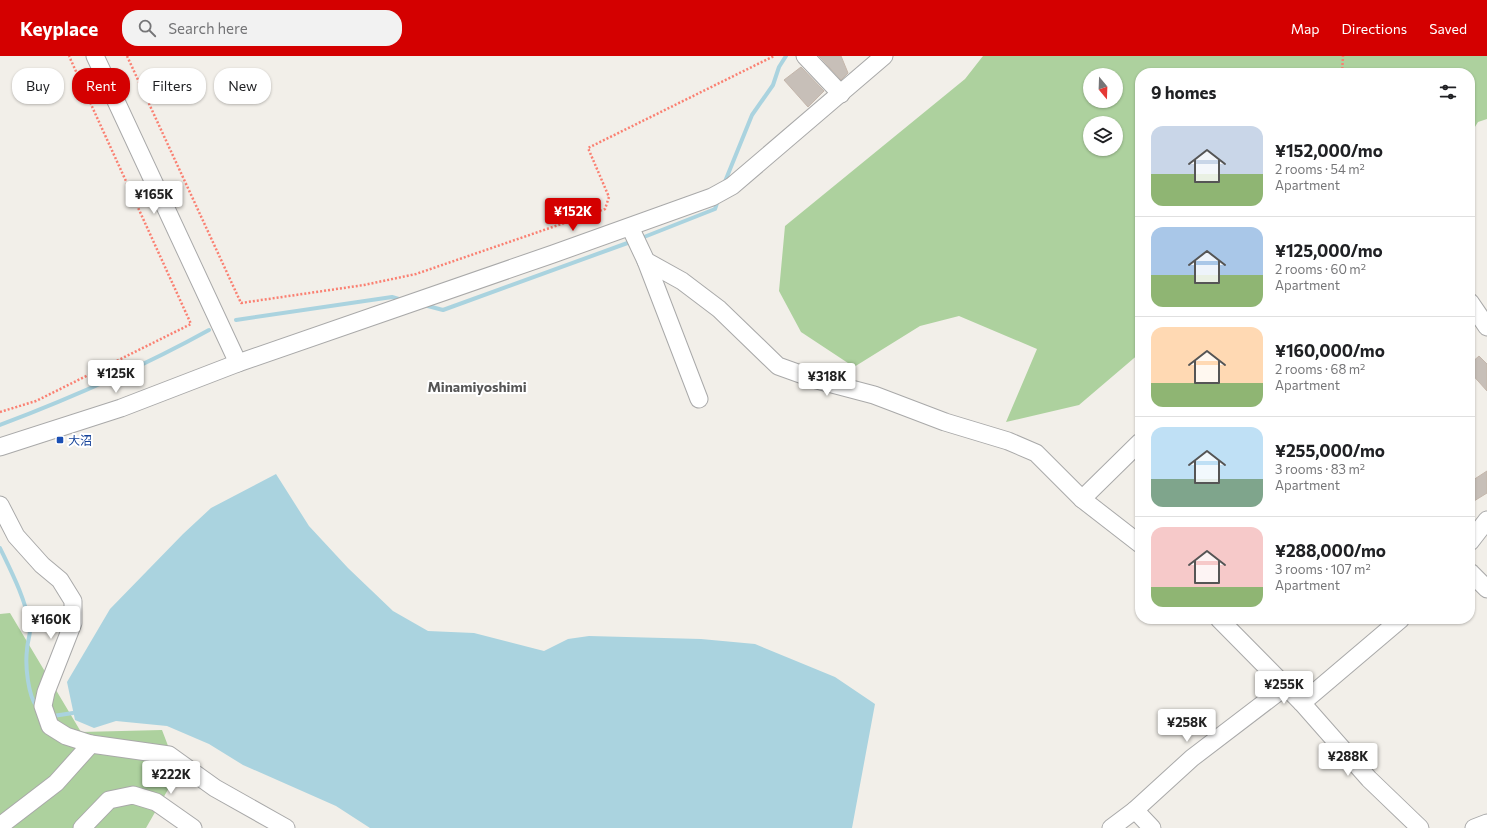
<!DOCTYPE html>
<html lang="en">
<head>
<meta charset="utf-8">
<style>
	:root { --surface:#fff; --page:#f2f2f2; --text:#202124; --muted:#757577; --line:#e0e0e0; --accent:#d40000 }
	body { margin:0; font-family:Commissioner,"Noto Sans JP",sans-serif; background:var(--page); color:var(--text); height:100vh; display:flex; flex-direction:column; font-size:15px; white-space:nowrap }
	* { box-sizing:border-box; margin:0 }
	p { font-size:13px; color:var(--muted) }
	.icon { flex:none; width:22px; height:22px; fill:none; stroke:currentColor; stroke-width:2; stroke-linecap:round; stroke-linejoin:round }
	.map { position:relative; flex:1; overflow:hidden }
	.panel { position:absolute; left:1135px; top:12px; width:340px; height:556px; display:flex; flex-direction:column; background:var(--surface); border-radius:16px; box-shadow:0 1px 3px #0004 }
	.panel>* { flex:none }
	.guide { position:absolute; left:12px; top:12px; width:380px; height:36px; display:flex; gap:8px }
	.needle { width:26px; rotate:161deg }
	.controls { position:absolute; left:1083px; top:12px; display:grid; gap:8px }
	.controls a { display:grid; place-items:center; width:40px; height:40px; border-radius:50%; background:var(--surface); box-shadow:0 1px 3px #0004; font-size:20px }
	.price { position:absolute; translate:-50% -34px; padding:0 9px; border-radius:4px; background:#fff; color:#222; font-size:13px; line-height:26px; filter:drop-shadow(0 1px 2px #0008) }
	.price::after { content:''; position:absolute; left:50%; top:24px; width:12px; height:9px; margin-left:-6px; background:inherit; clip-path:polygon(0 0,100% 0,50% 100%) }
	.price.current { background:var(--accent); color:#fff }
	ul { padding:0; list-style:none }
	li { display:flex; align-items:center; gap:12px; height:100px; padding:0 16px }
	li+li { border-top:1px solid var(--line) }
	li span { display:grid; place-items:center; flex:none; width:112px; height:80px; border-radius:12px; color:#555 }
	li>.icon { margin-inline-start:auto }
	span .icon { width:48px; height:48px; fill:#fffc; stroke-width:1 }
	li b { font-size:17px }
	h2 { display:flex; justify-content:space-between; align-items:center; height:48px; padding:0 16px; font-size:17px }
	.tag { padding:0 14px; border-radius:16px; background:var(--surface); box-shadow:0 1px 3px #0004; font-size:14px; line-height:36px }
	.tag.current { background:var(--accent); color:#fff }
	header { display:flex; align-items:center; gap:24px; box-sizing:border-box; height:56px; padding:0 20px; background:var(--accent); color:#fff }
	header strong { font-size:19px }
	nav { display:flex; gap:22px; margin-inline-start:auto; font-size:14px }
	.search { width:280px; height:36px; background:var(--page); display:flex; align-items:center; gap:10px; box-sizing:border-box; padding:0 14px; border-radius:16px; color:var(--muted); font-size:15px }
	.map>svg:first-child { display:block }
</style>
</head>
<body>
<header>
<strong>Keyplace</strong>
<div class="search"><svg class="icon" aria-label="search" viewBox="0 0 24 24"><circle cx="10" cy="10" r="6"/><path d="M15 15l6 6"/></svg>Search here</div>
<nav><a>Map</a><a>Directions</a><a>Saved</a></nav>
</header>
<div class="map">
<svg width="1487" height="772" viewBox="0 0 1487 772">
	<rect width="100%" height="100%" fill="#f2efe9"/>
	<g fill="#add19e" fill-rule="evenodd">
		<path d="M 983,0 L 1487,0 L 1487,63 L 1478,66 L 1470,79 L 1470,17 L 1140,17 L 1140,297 L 1079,349 L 1006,366 L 1037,293 L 959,260 L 920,270 L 854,311 L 801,276 L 779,235 L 785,170 L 965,23 ZM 1090,19 L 1116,19 L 1116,45 L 1090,45 ZM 1090,67 L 1116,67 L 1116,93 L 1090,93 Z"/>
		<path d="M 10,557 L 81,676 L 162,674 L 178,716 L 146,772 L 0,772 L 0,558 Z"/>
	</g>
	<path fill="#aad3df" d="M 276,418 L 309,470 L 348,512 L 393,555 L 428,575 L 474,577 L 544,595 L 568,583 L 589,580 L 701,583 L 755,588 L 835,621 L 875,648 L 852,772 L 370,772 L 336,750 L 243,709 L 209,688 L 167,670 L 116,665 L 94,672 L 75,664 L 67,626 L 110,553 L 183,478 L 211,452 Z"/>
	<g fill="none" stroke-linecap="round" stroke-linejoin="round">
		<g stroke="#aad3df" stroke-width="4">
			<path d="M 724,128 L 752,59 L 773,29 L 779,11 L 786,0"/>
			<path d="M 639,183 L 715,153 L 718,144"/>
			<path d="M 424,249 L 443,254 L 633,185"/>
			<path d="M 236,264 L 392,241 L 402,244"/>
			<path d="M 0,369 C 71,342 142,311 209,274"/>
			<path d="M 0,492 C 12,517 25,542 30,570 C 31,577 27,587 27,594 C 25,609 28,640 37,651"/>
			<path d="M 50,658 L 53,660 L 73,657"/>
		</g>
	</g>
	<g fill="#c7bfb8" stroke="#c4b6ab">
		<path d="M 819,0 L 841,0 L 848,17 L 841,24 Z"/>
		<path d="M 801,11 L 824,35 L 808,51 L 784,24 Z"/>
		<path d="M 1479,300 L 1487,308 L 1487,335 L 1470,316 L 1470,308 Z"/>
		<path d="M 1487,415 L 1487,437 L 1474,445 L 1470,440 L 1470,426 Z"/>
	</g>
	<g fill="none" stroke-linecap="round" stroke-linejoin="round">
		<g stroke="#a9a9a9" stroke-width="19">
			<g id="minor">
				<path d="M 95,0 L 238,307"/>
				<path d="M 805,0 L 841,38"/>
				<path d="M 630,171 L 646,205 L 682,225 L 719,253 L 778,310 L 817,324 L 874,339 L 945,366 L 1008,385 L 1036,397 L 1082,443 L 1140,488"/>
				<path d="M 646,205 L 699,343"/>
				<path d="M 1470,246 L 1487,271"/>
				<path d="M 0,391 L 121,352 L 238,307 L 553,198 L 712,141 L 732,130 L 884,0"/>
				<path d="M 1082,443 L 1140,386"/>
				<path d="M 0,449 L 16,480 L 42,509 L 60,524 L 73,545 L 73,567 L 46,636 L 43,650 L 50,670 L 66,680 L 91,688 L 169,699 L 215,732 L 286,772"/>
				<path d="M 1470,486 L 1487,464"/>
				<path d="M 1470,516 L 1487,533"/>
				<path d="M 1219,563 L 1302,647 L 1369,723 L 1420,772"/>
				<path d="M 1302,647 L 1401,563"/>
				<path d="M 1135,754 L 1152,772"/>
				<path d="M 0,770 L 56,727 L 91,688"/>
				<path d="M 82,772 L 109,744 L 133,739 L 156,746 L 193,772"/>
				<path d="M 1111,772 L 1135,754 L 1192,702 L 1285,631"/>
				<path d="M 1474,772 L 1487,767"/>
			</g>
		</g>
		<g stroke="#fa8072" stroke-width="2.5" stroke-dasharray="2 2" stroke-linecap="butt">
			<path d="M 127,0 L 241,247 L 364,229 L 416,218 L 605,153 L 609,141 L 588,92 L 774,0"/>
			<path d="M 1342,17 L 1343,0"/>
			<path d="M 0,356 L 36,345 L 191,268 L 69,0"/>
		</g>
		<use href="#minor" stroke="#fff" stroke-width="17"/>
	</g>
	<rect fill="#1a4fb4" stroke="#fff" stroke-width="1.5" x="56" y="380" width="8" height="8" rx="2"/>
	<g text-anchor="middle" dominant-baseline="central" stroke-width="4" stroke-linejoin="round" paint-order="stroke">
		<g font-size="12" fill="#164399" stroke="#fff" text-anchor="start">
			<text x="68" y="384">大沼</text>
		</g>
		<g font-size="14" font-weight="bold" fill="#555" stroke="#fff">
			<text x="477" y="330">Minamiyoshimi</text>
		</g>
	</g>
</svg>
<div class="controls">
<a><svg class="needle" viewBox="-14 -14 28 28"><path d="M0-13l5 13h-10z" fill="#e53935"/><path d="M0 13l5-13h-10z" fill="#757577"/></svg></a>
<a><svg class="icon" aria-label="layers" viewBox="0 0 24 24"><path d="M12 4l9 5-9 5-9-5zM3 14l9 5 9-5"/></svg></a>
</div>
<b class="price" style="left:154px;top:159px">¥165K</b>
<b class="price current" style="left:573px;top:176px">¥152K</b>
<b class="price" style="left:116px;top:338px">¥125K</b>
<b class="price" style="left:827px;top:341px">¥318K</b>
<b class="price" style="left:51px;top:584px">¥160K</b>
<b class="price" style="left:1284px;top:649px">¥255K</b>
<b class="price" style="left:1187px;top:687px">¥258K</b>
<b class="price" style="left:1348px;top:721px">¥288K</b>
<b class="price" style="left:171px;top:739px">¥222K</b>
<div class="guide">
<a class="tag">Buy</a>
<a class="tag current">Rent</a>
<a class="tag">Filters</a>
<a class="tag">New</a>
</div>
<section class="panel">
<h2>9 homes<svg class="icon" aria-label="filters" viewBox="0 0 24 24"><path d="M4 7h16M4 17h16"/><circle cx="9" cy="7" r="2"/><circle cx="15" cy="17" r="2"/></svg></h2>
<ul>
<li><span style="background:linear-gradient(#c9d6e8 60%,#8fb573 0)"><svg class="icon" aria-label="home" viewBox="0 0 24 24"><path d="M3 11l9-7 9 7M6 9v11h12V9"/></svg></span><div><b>¥152,000/mo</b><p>2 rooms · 54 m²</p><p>Apartment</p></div></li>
<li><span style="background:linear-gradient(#a9c7e8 60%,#8fb573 0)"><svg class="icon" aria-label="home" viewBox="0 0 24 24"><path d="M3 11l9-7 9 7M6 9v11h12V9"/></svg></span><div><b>¥125,000/mo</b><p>2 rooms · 60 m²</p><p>Apartment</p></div></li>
<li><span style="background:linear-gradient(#ffd9b3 70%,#8fb573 0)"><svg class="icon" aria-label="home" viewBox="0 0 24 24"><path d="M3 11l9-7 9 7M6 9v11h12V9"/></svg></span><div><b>¥160,000/mo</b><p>2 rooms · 68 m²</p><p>Apartment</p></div></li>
<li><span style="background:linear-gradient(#bfe0f5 65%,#7fa58c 0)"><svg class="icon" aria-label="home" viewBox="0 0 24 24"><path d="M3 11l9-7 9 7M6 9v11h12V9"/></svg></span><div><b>¥255,000/mo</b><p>3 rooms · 83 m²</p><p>Apartment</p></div></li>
<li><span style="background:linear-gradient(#f6c9c9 75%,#8fb573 0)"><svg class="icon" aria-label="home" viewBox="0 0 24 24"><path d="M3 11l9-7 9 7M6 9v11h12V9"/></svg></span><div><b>¥288,000/mo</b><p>3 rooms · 107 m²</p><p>Apartment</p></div></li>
</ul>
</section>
</div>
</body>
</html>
